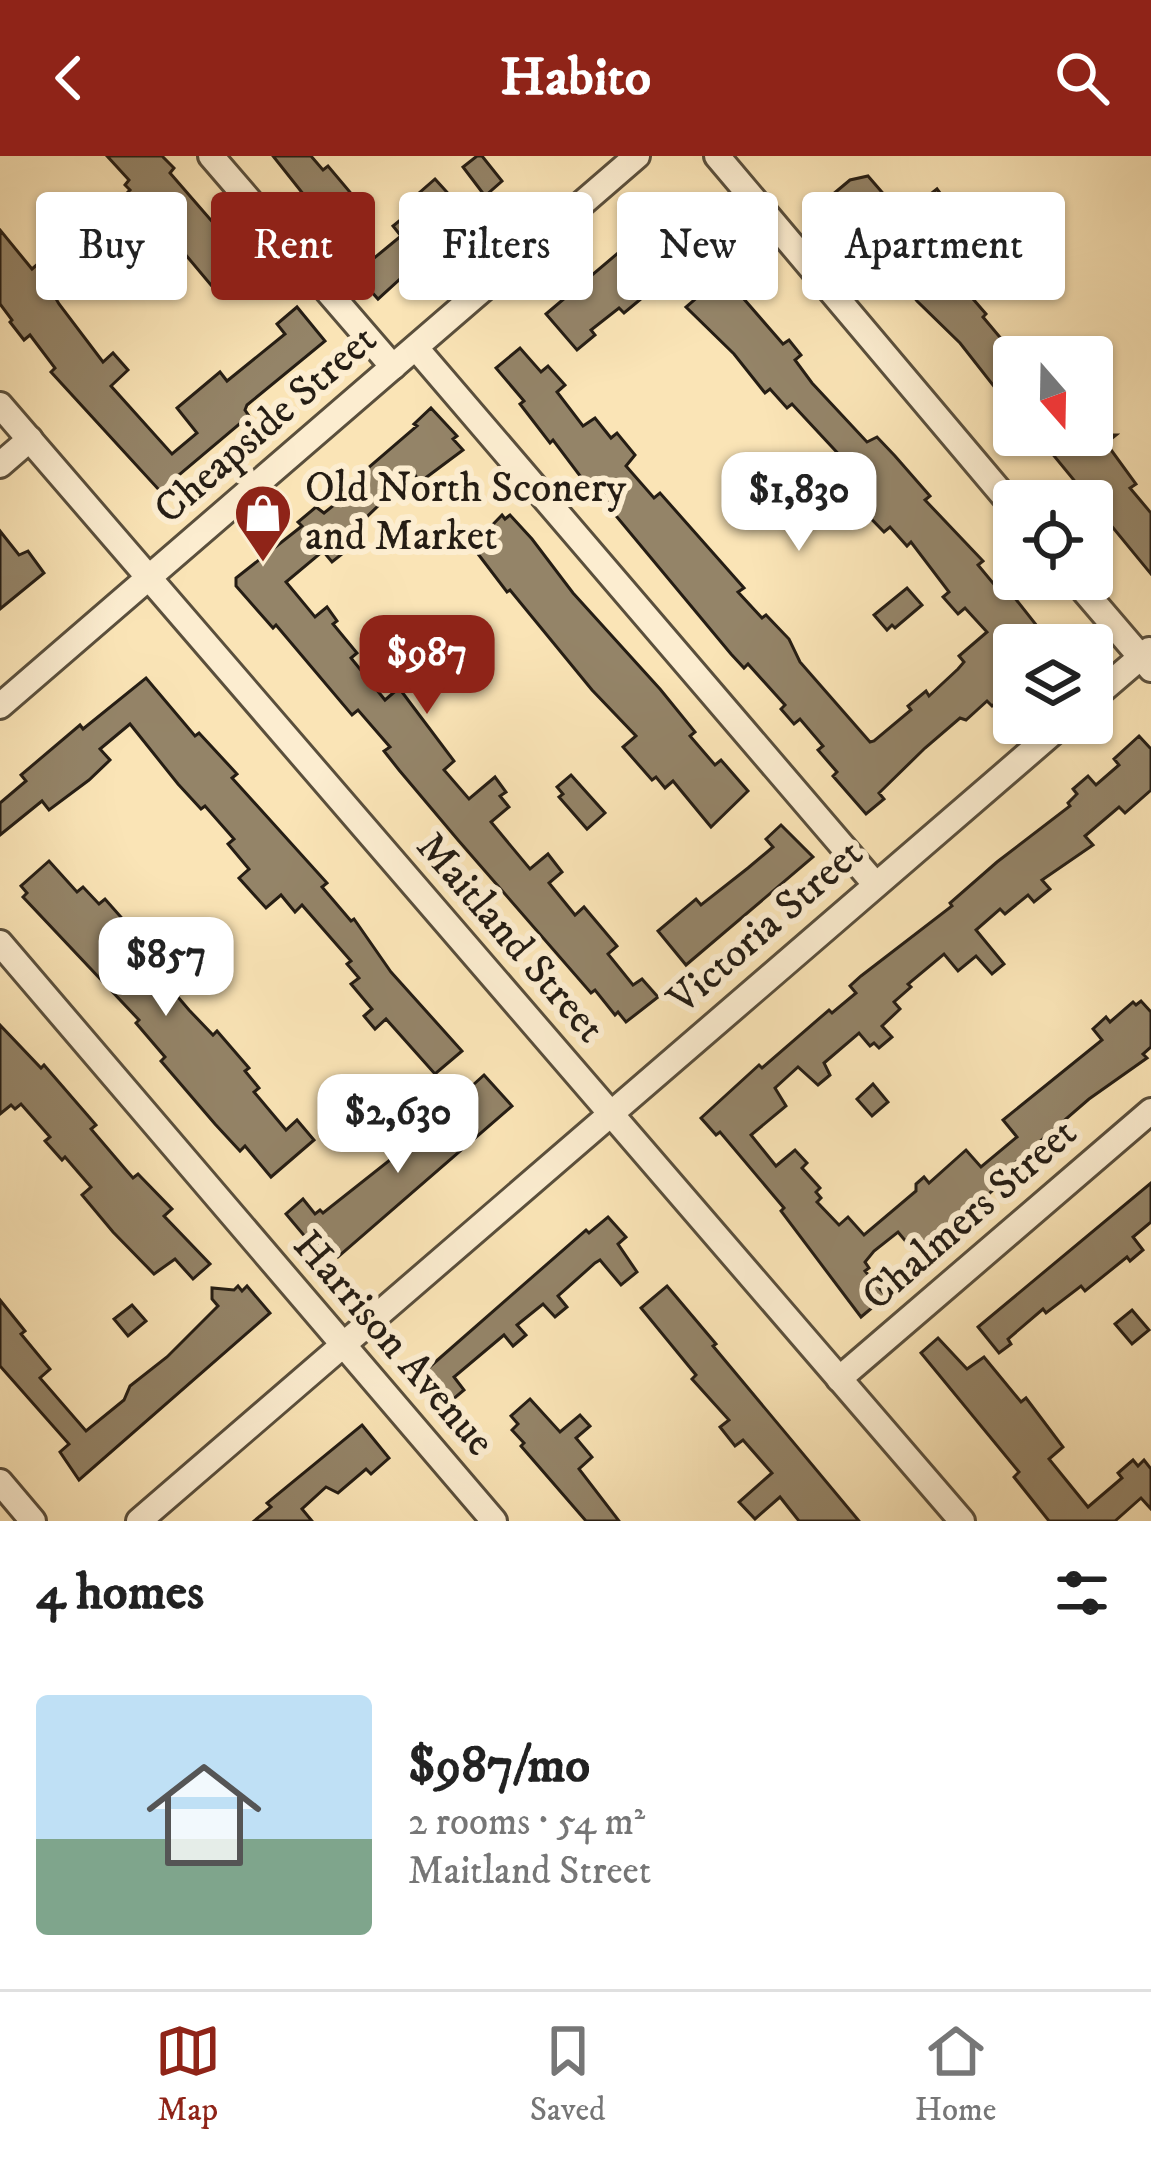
<!DOCTYPE html>
<html lang="en">
<head>
<meta charset="utf-8">
<style>
	:root { --surface:#fff; --page:#f2f2f2; --text:#222; --muted:#767676; --line:#e0e0e0; --accent:#8f2418 }
	body { margin:0; font-family:"IM FELL DW Pica",serif; background:var(--page); color:var(--text); height:100vh; display:flex; flex-direction:column; font-size:45px; white-space:nowrap }
	* { box-sizing:border-box; margin:0 }
	p { font-size:39px; color:var(--muted) }
	.icon { flex:none; width:66px; height:66px; fill:none; stroke:currentColor; stroke-width:2; stroke-linecap:round; stroke-linejoin:round }
	.map { position:relative; height:1365px; overflow:hidden }
	.sheet { display:flex; flex-direction:column; background:var(--surface); flex:1 }
	.sheet>* { flex:none }
	.banner { position:absolute; left:36px; top:36px; width:1080px; height:108px; display:flex; gap:24px }
	.needle { width:78px; rotate:160deg }
	.fabs { position:absolute; left:993px; top:180px; display:grid; gap:24px }
	.fabs a { display:grid; place-items:center; width:120px; height:120px; border-radius:12px; background:var(--surface); box-shadow:0 3px 9px #0004; font-size:60px }
	.price { position:absolute; translate:-50% -102px; padding:0 27px; border-radius:24px; background:#fff; color:#222; font-size:39px; line-height:78px; filter:drop-shadow(0 3px 6px #0008) }
	.price::after { content:''; position:absolute; left:50%; top:72px; width:36px; height:27px; margin-left:-18px; background:inherit; clip-path:polygon(0 0,100% 0,50% 100%) }
	.price.current { background:var(--accent); color:#fff }
	ul { padding:0; list-style:none }
	li { display:flex; align-items:center; gap:36px; height:300px; padding:0 36px }
	li span { display:grid; place-items:center; flex:none; width:336px; height:240px; border-radius:12px; color:#555 }
	li>.icon { margin-inline-start:auto }
	span .icon { width:144px; height:144px; fill:#fffc; stroke-width:1 }
	li b { font-size:51px }
	h2 { display:flex; justify-content:space-between; align-items:center; height:144px; padding:0 36px; font-size:51px }
	.chip { padding:0 42px; border-radius:12px; background:var(--surface); box-shadow:0 3px 9px #0004; font-size:42px; line-height:108px }
	.chip.current { background:var(--accent); color:#fff }
	header { display:flex; justify-content:space-between; align-items:center; height:156px; padding:0 36px; background:var(--accent); color:#fff; font-size:54px; font-weight:700 }
	.dock { display:flex; justify-content:space-around; align-items:center; height:168px; border-top:3px solid var(--line); background:var(--surface); font-size:33px; color:var(--muted) }
	.dock a { display:grid; justify-items:center; gap:6px }
	.dock .current { color:var(--accent) }
	.map>svg:first-child { display:block }
</style>
</head>
<body>
<header><svg class="icon" aria-label="back" viewBox="0 0 24 24"><path d="M15 5l-7 7 7 7"/></svg>Habito<svg class="icon" aria-label="search" viewBox="0 0 24 24"><circle cx="10" cy="10" r="6"/><path d="M15 15l6 6"/></svg></header>
<div class="map">
<svg width="1151" height="1365" viewBox="0 0 1151 1365">
	<rect width="100%" height="100%" fill="#fae4b6"/>
	<filter id="stains"><feTurbulence type="fractalNoise" baseFrequency=".00167" numOctaves="4"/><feColorMatrix values="0 0 0 0 .2 0 0 0 0 .09 0 0 0 0 .02 0 0 0 .5 -.17"/></filter>
	<radialGradient id="worn" r=".72"><stop offset=".6" stop-color="#630" stop-opacity="0"/><stop offset="1" stop-color="#630" stop-opacity=".3"/></radialGradient>
	<g fill="#948468" stroke="#251d14" stroke-width="3">
		<path d="M 107,0 L 162,0 L 174,12 L 170,17 L 255,115 L 221,141 L 154,61 L 141,68 L 130,55 L 137,50 L 126,38 L 130,34 L 125,29 L 129,24 Z"/>
		<path d="M 273,0 L 311,0 L 323,14 L 328,10 L 360,48 L 331,73 Z"/>
		<path d="M 477,0 L 482,0 L 502,25 L 485,40 L 463,11 Z"/>
		<path d="M 868,20 L 887,42 L 890,39 L 895,44 L 901,39 L 913,52 L 937,33 L 949,49 L 927,67 L 937,79 L 925,92 L 956,132 L 960,128 L 986,158 L 983,161 L 1014,198 L 1014,219 L 996,233 L 960,187 L 917,145 L 847,54 L 837,58 L 826,44 L 850,24 Z"/>
		<path d="M 435,23 L 465,56 L 430,86 L 434,92 L 378,143 L 345,106 L 362,90 L 373,103 L 401,80 L 393,70 L 424,45 L 418,38 Z"/>
		<path d="M 96,51 L 111,68 L 93,83 L 78,66 Z"/>
		<path d="M 683,51 L 710,82 L 668,119 L 663,113 L 637,136 L 642,142 L 624,157 L 619,152 L 591,174 L 595,179 L 577,194 L 546,158 L 670,53 L 675,58 Z"/>
		<path d="M 0,74 L 32,113 L 39,107 L 51,122 L 49,124 L 56,133 L 52,136 L 59,148 L 103,206 L 113,197 L 128,214 L 111,230 L 172,298 L 197,277 L 177,252 L 220,216 L 227,225 L 285,178 L 277,168 L 297,151 L 325,185 L 247,249 L 245,254 L 249,260 L 160,335 L 51,216 L 55,212 L 30,179 L 24,184 L 10,166 L 12,164 L 0,148 Z"/>
		<path d="M 723,119 L 783,188 L 789,184 L 801,199 L 795,204 L 812,227 L 867,286 L 877,281 L 895,300 L 930,340 L 925,344 L 983,405 L 978,409 L 997,432 L 1003,427 L 1052,489 L 1014,489 L 1014,530 L 992,550 L 987,545 L 966,564 L 960,562 L 925,592 L 879,637 L 884,643 L 866,658 L 833,620 L 837,616 L 818,594 L 823,590 L 800,563 L 794,568 L 781,553 L 785,549 L 748,508 L 744,512 L 731,498 L 617,361 L 593,337 L 553,284 L 550,287 L 520,248 L 524,245 L 496,212 L 520,192 L 541,216 L 548,210 L 565,229 L 557,236 L 583,270 L 595,262 L 611,282 L 617,277 L 635,299 L 626,310 L 654,342 L 660,337 L 744,432 L 738,436 L 762,462 L 766,459 L 789,483 L 800,506 L 870,586 L 874,585 L 911,554 L 908,550 L 926,535 L 929,540 L 958,513 L 964,506 L 959,500 L 987,476 L 965,452 L 958,458 L 943,441 L 949,436 L 911,386 L 907,390 L 890,371 L 884,376 L 851,342 L 861,333 L 842,308 L 845,305 L 792,248 L 787,252 L 770,233 L 765,237 L 734,198 L 686,151 Z"/>
		<path d="M 1092,246 L 1111,270 L 1100,279 L 1116,279 L 1106,287 L 1136,328 L 1130,332 L 1151,357 L 1151,418 L 1050,295 L 1055,292 L 1043,279 L 1092,279 Z"/>
		<path d="M 431,252 L 457,280 L 453,283 L 463,294 L 420,326 L 413,316 L 345,382 L 352,390 L 332,406 L 323,395 L 286,426 L 315,461 L 327,451 L 337,465 L 333,468 L 357,497 L 351,502 L 385,544 L 399,532 L 454,605 L 444,614 L 469,643 L 495,621 L 506,636 L 500,640 L 509,651 L 491,666 L 530,713 L 548,698 L 562,716 L 549,727 L 575,759 L 584,751 L 617,790 L 608,798 L 633,829 L 642,823 L 658,841 L 626,866 L 618,856 L 615,859 L 595,834 L 591,837 L 458,684 L 399,614 L 384,595 L 390,591 L 358,554 L 352,559 L 276,469 L 273,472 L 236,430 L 236,422 L 302,370 L 298,366 L 316,351 L 324,357 L 359,329 L 354,324 L 417,270 L 414,268 Z"/>
		<path d="M 502,359 L 505,363 L 510,359 L 532,383 L 573,437 L 660,533 L 695,576 L 690,580 L 715,609 L 721,604 L 748,635 L 711,671 L 673,625 L 665,632 L 656,621 L 652,624 L 623,591 L 636,580 L 592,534 L 510,434 L 507,436 L 472,390 Z"/>
		<path d="M 0,375 L 19,399 L 28,395 L 44,417 L 0,453 Z"/>
		<path d="M 907,432 L 922,449 L 895,472 L 892,469 L 887,474 L 874,459 Z"/>
		<path d="M 146,522 L 195,580 L 199,577 L 237,618 L 232,622 L 327,727 L 322,731 L 351,765 L 354,763 L 391,816 L 462,895 L 435,918 L 386,863 L 375,873 L 364,860 L 372,853 L 351,828 L 359,822 L 347,808 L 351,805 L 302,749 L 295,756 L 281,739 L 266,752 L 239,722 L 249,713 L 228,688 L 234,683 L 205,650 L 201,653 L 178,628 L 130,568 L 100,593 L 110,604 L 89,624 L 49,654 L 42,645 L 0,679 L 0,647 L 26,625 L 21,619 L 80,569 L 83,573 Z"/>
		<path d="M 1139,580 L 1151,593 L 1151,634 L 1125,657 L 1119,651 L 1085,680 L 1093,689 L 1042,724 L 1050,733 L 1034,746 L 1028,739 L 1005,758 L 1000,753 L 976,774 L 1004,808 L 992,818 L 976,800 L 958,815 L 944,798 L 908,828 L 911,831 L 894,846 L 900,853 L 882,870 L 892,881 L 879,892 L 874,887 L 870,890 L 859,877 L 824,907 L 830,919 L 818,929 L 798,911 L 775,932 L 786,950 L 751,979 L 776,1010 L 795,994 L 807,1007 L 802,1012 L 820,1032 L 816,1036 L 821,1042 L 817,1046 L 839,1069 L 848,1061 L 864,1079 L 916,1035 L 916,1028 L 924,1021 L 929,1027 L 966,994 L 981,1011 L 1017,981 L 1003,964 L 1102,884 L 1093,873 L 1106,861 L 1110,866 L 1133,846 L 1136,849 L 1141,845 L 1151,856 L 1151,891 L 1143,898 L 1147,902 L 1089,943 L 1015,1007 L 1018,1011 L 930,1092 L 924,1085 L 913,1094 L 898,1076 L 874,1095 L 865,1106 L 869,1112 L 865,1115 L 886,1140 L 861,1161 L 781,1055 L 784,1052 L 720,976 L 716,979 L 701,962 L 759,909 L 762,912 L 829,854 L 832,857 L 856,837 L 850,830 L 861,820 L 952,750 L 950,747 L 997,706 L 1070,650 L 1068,647 L 1077,638 L 1073,633 L 1088,620 L 1096,629 L 1119,609 L 1114,603 Z"/>
		<path d="M 571,619 L 605,657 L 587,673 L 559,641 L 563,638 L 557,631 Z"/>
		<path d="M 781,669 L 813,701 L 686,809 L 658,775 L 696,743 L 701,749 L 748,712 L 773,691 L 766,683 Z"/>
		<path d="M 49,705 L 77,736 L 83,731 L 99,748 L 105,743 L 157,802 L 165,816 L 160,820 L 189,854 L 213,879 L 217,875 L 249,912 L 245,915 L 259,932 L 254,936 L 286,974 L 297,964 L 314,984 L 271,1021 L 245,990 L 240,995 L 215,968 L 161,905 L 165,901 L 136,867 L 139,864 L 23,741 L 27,737 L 21,730 Z"/>
		<path d="M 0,869 L 41,912 L 44,909 L 96,969 L 91,973 L 126,1014 L 133,1022 L 138,1018 L 172,1053 L 164,1060 L 210,1108 L 193,1123 L 175,1103 L 154,1118 L 113,1076 L 82,1039 L 91,1031 L 65,1001 L 62,1004 L 45,985 L 50,981 L 21,948 L 15,953 L 11,949 L 0,958 Z"/>
		<path d="M 484,919 L 512,950 L 338,1101 L 332,1094 L 323,1102 L 286,1058 L 303,1043 L 315,1058 L 320,1054 L 323,1057 L 429,973 L 435,980 L 471,947 L 463,938 Z"/>
		<path d="M 873,928 L 888,946 L 872,960 L 857,943 Z"/>
		<path d="M 1151,1027 L 1151,1066 L 1133,1081 L 1143,1094 L 1130,1105 L 1127,1101 L 1085,1135 L 1081,1130 L 1046,1157 L 1043,1153 L 1008,1183 L 1011,1188 L 999,1197 L 978,1171 Z"/>
		<path d="M 608,1061 L 626,1081 L 618,1088 L 637,1116 L 621,1129 L 600,1104 L 595,1107 L 558,1140 L 567,1151 L 555,1161 L 543,1148 L 517,1169 L 526,1179 L 513,1190 L 504,1179 L 454,1221 L 464,1234 L 451,1245 L 425,1215 L 586,1074 L 589,1077 Z"/>
		<path d="M 238,1130 L 242,1135 L 247,1130 L 270,1157 L 79,1324 L 60,1296 L 69,1288 L 0,1210 L 0,1144 L 25,1175 L 21,1178 L 50,1213 L 40,1222 L 86,1275 L 124,1244 L 130,1230 L 167,1201 L 218,1150 L 212,1143 L 212,1132 L 234,1134 Z"/>
		<path d="M 667,1130 L 716,1188 L 713,1190 L 859,1365 L 799,1365 L 780,1341 L 755,1363 L 739,1346 L 772,1317 L 743,1284 L 735,1290 L 720,1271 L 729,1264 L 692,1223 L 696,1219 L 641,1152 Z"/>
		<path d="M 132,1149 L 146,1165 L 128,1180 L 114,1163 Z"/>
		<path d="M 1132,1154 L 1149,1174 L 1132,1188 L 1115,1168 Z"/>
		<path d="M 938,1182 L 967,1213 L 984,1201 L 1021,1246 L 1026,1242 L 1063,1291 L 1049,1303 L 1088,1351 L 1122,1322 L 1118,1317 L 1133,1304 L 1138,1310 L 1144,1304 L 1151,1313 L 1151,1353 L 1141,1342 L 1115,1365 L 1049,1365 L 1014,1321 L 1019,1316 L 921,1197 Z"/>
		<path d="M 530,1243 L 560,1276 L 580,1259 L 590,1270 L 576,1282 L 592,1301 L 579,1313 L 619,1365 L 586,1365 L 521,1290 L 524,1287 L 512,1274 L 518,1268 L 511,1260 Z"/>
		<path d="M 362,1269 L 389,1302 L 371,1318 L 366,1313 L 338,1337 L 326,1331 L 302,1353 L 312,1365 L 254,1365 L 271,1351 L 267,1347 Z"/>
	</g>
	<g fill="none" stroke-linecap="round" stroke-linejoin="round">
		<g stroke="#5a4f3c" stroke-width="30">
			<g id="minor">
				<path d="M 211,0 L 393,211"/>
				<path d="M 717,0 L 1014,352"/>
				<path d="M 416,192 L 875,728"/>
				<path d="M 0,249 L 962,1365"/>
				<path d="M 0,309 L 30,283"/>
				<path d="M 1074,423 L 1151,513"/>
				<path d="M 1092,543 L 1149,494"/>
				<path d="M 0,550 L 637,0"/>
				<path d="M 0,787 L 494,1365"/>
				<path d="M 839,1223 L 1151,955"/>
				<path d="M 0,1326 L 33,1365"/>
				<path d="M 139,1365 L 1064,567"/>
			</g>
		</g>
		<use href="#minor" stroke="#fcedd0" stroke-width="24"/>
	</g>
	<defs>
		<g id="shop-pin" transform="scale(3)"><path d="M0 17L-7.5 6A9.5 9.5 0 1 1 7.5 6Z" fill="#8f2418" stroke="#fcedd0"/><path d="M-5-2.5h2.3a2.7 3.5 0 0 1 5.4 0H5L5.5 6h-11ZM-1.5-2.5h3a1.5 2.3 0 0 0-3 0Z" fill="#fff"/></g>
	</defs>
	<g fill-rule="evenodd">
		<use href="#shop-pin" x="263" y="357"/>
	</g>
	<g text-anchor="middle" dominant-baseline="central" stroke-width="12" stroke-linejoin="round" paint-order="stroke">
		<g font-size="42" fill="#251d14" stroke="#fcedd0">
			<text transform="translate(266 269) rotate(-41)">Cheapside Street</text>
			<text transform="translate(766 771) rotate(-41)">Victoria Street</text>
			<text transform="translate(510 782) rotate(49)">Maitland Street</text>
			<text transform="translate(970 1059) rotate(-41)">Chalmers Street</text>
			<text transform="translate(393 1188) rotate(49)">Harrison Avenue</text>
		</g>
		<g font-size="42" fill="#251d14" stroke="#fcedd0" text-anchor="start">
			<text x="305" y="333">Old North Sconery<tspan x="305" dy="48">and Market</tspan></text>
		</g>
	</g>
	<rect width="100%" height="100%" filter="url(#stains)"/>
	<rect width="100%" height="100%" fill="url(#worn)"/>
</svg>
<div class="fabs">
<a><svg class="needle" viewBox="-14 -14 28 28"><path d="M0-13l5 13h-10z" fill="#e53935"/><path d="M0 13l5-13h-10z" fill="#767676"/></svg></a>
<a><svg class="icon" aria-label="locate" viewBox="0 0 24 24"><circle cx="12" cy="12" r="6"/><path d="M12 2v4M12 18v4M2 12h4M18 12h4"/></svg></a>
<a><svg class="icon" aria-label="layers" viewBox="0 0 24 24"><path d="M12 4l9 5-9 5-9-5zM3 14l9 5 9-5"/></svg></a>
</div>
<b class="price" style="left:799px;top:398px">$1,830</b>
<b class="price current" style="left:427px;top:561px">$987</b>
<b class="price" style="left:166px;top:863px">$857</b>
<b class="price" style="left:398px;top:1020px">$2,630</b>
<div class="banner">
<a class="chip">Buy</a>
<a class="chip current">Rent</a>
<a class="chip">Filters</a>
<a class="chip">New</a>
<a class="chip">Apartment</a>
</div>
</div>
<section class="sheet">
<h2>4 homes<svg class="icon" aria-label="filters" viewBox="0 0 24 24"><path d="M4 7h16M4 17h16"/><circle cx="9" cy="7" r="2"/><circle cx="15" cy="17" r="2"/></svg></h2>
<ul>
<li><span style="background:linear-gradient(#bfe0f5 60%,#7fa58c 0)"><svg class="icon" aria-label="home" viewBox="0 0 24 24"><path d="M3 11l9-7 9 7M6 9v11h12V9"/></svg></span><div><b>$987/mo</b><p>2 rooms · 54 m²</p><p>Maitland Street</p></div></li>
</ul>
</section>
<nav class="dock">
<a class="current"><svg class="icon" aria-label="map" viewBox="0 0 24 24"><path d="M3 6l6-2 6 2 6-2v14l-6 2-6-2-6 2zM9 4v14M15 6v14"/></svg>Map</a>
<a><svg class="icon" aria-label="saved" viewBox="0 0 24 24"><path d="M7 4h10v16l-5-4-5 4z"/></svg>Saved</a>
<a><svg class="icon" aria-label="home" viewBox="0 0 24 24"><path d="M3 11l9-7 9 7M6 9v11h12V9"/></svg>Home</a>
</nav>
</body>
</html>
